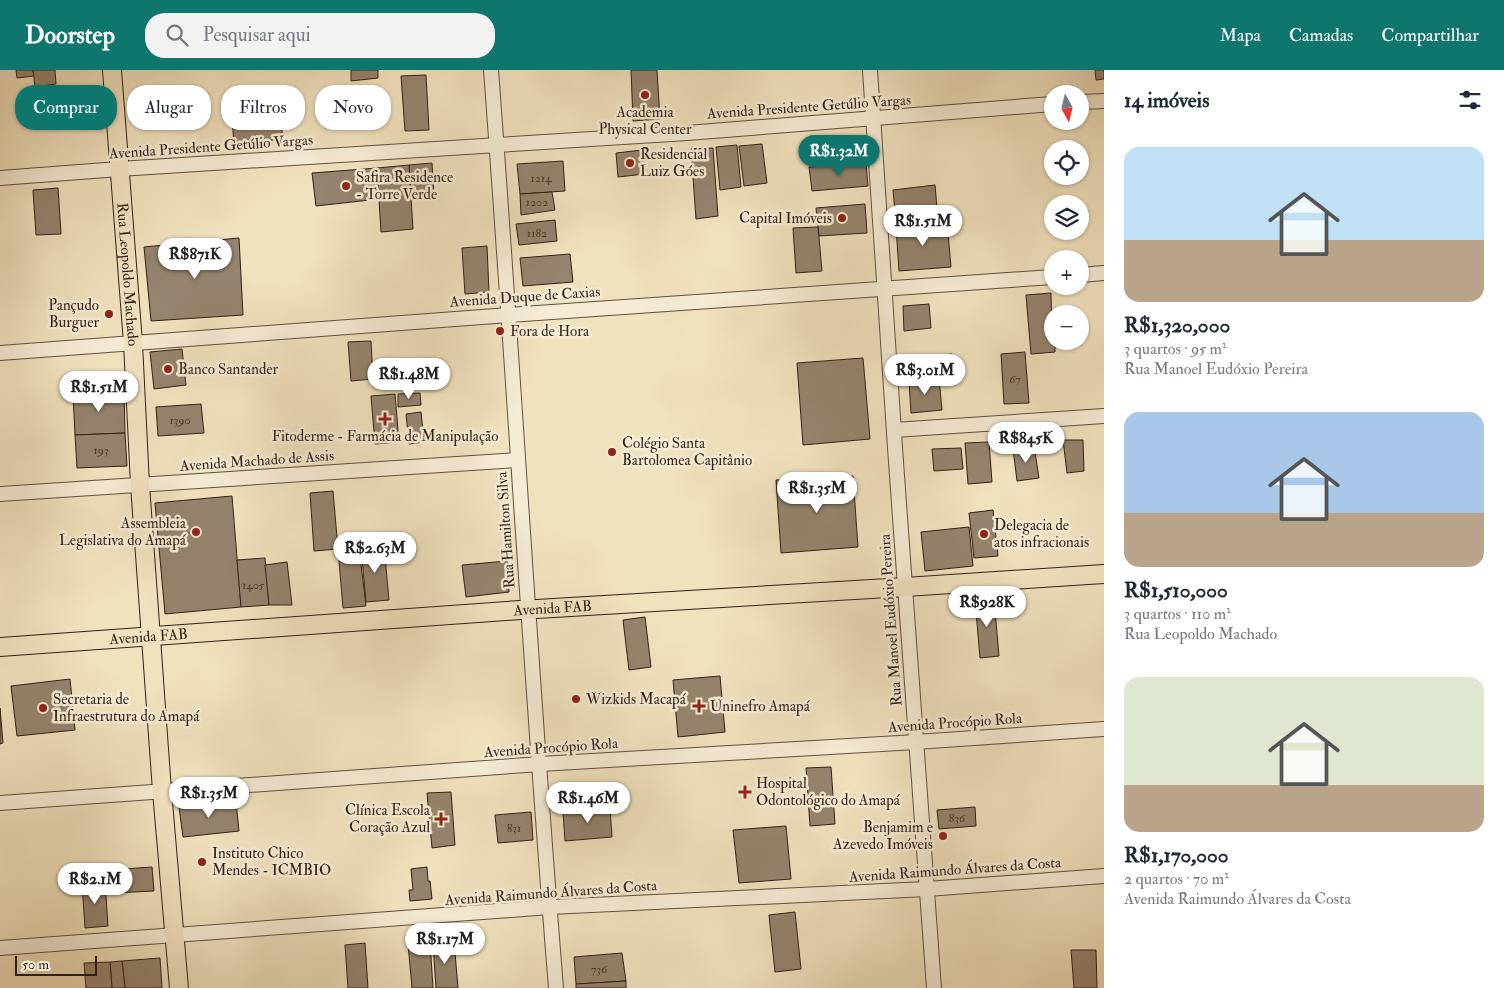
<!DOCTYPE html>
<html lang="pt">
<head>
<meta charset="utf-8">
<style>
	:root { --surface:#fff; --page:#f2f2f3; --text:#1f2937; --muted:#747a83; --accent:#0f766e }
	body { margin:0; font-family:"IM FELL Double Pica",serif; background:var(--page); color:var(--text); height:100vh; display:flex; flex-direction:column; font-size:19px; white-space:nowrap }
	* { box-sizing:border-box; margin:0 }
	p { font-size:16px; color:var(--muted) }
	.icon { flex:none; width:28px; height:28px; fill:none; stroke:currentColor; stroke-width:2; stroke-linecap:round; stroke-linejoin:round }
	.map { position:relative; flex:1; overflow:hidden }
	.details { display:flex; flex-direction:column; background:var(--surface); width:400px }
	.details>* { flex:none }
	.banner { position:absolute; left:15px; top:15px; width:475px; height:45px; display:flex; gap:10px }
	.needle { width:32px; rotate:172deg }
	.buttons { position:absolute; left:1044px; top:15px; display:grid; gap:10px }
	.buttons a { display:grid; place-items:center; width:45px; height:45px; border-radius:50%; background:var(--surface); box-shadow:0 1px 4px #0004; font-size:25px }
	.scale { position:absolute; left:15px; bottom:12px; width:82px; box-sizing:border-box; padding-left:5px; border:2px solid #321f17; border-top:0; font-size:14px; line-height:18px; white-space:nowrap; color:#321f17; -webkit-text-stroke:4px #f6ecd5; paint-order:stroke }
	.price { position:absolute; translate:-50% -42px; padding:0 11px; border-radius:18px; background:#fff; color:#222; font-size:16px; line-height:32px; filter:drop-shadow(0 1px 2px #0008) }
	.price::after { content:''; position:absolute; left:50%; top:30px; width:15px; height:11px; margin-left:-8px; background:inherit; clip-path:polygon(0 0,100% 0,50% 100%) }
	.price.active { background:var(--accent); color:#fff }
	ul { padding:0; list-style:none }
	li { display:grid; align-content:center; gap:10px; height:265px; padding:0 20px }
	li span { display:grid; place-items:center; height:155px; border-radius:15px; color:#555 }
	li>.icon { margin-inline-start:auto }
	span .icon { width:90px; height:90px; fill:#fffc; stroke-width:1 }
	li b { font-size:21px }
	h2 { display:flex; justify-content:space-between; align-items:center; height:60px; padding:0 20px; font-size:21px }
	.pill { padding:0 18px; border-radius:20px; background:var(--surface); box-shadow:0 1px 4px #0004; font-size:18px; line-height:45px }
	.pill.active { background:var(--accent); color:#fff }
	header { display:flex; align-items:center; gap:30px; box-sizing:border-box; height:70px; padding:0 25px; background:var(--accent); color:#fff }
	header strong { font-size:24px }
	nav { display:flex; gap:28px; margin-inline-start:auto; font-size:18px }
	.search { width:350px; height:45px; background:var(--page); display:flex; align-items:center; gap:12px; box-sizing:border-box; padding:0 18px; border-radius:20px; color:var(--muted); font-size:19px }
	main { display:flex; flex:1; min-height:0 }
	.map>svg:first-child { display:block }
</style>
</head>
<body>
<header>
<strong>Doorstep</strong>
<div class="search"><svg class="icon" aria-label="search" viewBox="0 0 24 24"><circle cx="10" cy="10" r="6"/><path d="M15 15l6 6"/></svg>Pesquisar aqui</div>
<nav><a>Mapa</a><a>Camadas</a><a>Compartilhar</a></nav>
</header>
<main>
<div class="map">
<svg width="1104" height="918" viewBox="0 0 1104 918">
	<rect width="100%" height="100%" fill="#f1e2be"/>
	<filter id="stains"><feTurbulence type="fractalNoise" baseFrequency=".004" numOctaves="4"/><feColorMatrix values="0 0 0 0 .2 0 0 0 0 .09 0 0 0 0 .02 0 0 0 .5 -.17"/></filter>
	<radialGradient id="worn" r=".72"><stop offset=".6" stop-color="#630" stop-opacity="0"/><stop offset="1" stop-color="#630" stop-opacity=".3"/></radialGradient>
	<g fill="#95846e" stroke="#321f17">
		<path d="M 16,0 L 33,0 L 34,6 L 17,8 Z"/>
		<path d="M 33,0 L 55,0 L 56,14 L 35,17 Z"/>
		<path d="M 351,0 L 378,0 L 378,8 L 351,11 Z"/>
		<path d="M 631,0 L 657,0 L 660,49 L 633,51 Z"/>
		<path d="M 1095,0 L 1104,0 L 1104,9 L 1096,10 Z"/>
		<path d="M 426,5 L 429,60 L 405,61 L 401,6 Z"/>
		<path d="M 97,25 L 99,51 L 58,55 L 55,28 Z"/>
		<path d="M 278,30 L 283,69 L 234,74 L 231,36 Z"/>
		<path d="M 762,74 L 767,113 L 744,116 L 739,76 Z"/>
		<path d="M 737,75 L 741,117 L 720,120 L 716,77 Z"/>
		<path d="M 713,78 L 718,146 L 696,149 L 691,79 Z"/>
		<path d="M 642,80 L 645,104 L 618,107 L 616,83 Z"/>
		<path d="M 563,91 L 565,121 L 520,124 L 517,94 Z"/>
		<path d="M 432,93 L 434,126 L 411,128 L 409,95 Z"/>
		<path d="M 866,93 L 868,116 L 812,121 L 809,97 Z"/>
		<path d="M 409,95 L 413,159 L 381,162 L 377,98 Z"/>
		<path d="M 377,98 L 379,129 L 316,136 L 312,103 Z"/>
		<path d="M 935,115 L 937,138 L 895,142 L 893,120 Z"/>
		<path d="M 58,118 L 61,164 L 36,165 L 33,120 Z"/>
		<path d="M 552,122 L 555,140 L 521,145 L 520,124 Z"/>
		<path d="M 865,134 L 867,163 L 819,166 L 816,138 Z"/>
		<path d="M 555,150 L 557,171 L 519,175 L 516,154 Z"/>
		<path d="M 947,152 L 951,197 L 899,201 L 896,157 Z"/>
		<path d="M 818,157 L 822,201 L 796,203 L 793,158 Z"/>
		<path d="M 239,168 L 243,245 L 151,251 L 144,177 Z"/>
		<path d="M 487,176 L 489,222 L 465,224 L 462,178 Z"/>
		<path d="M 570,184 L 573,212 L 523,216 L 520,188 Z"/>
		<path d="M 1051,223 L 1052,271 L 1055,271 L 1055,282 L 1031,284 L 1026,225 Z"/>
		<path d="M 929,234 L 931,258 L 904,261 L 903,236 Z"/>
		<path d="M 371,271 L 373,309 L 351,311 L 348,272 Z"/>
		<path d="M 182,279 L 186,315 L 154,319 L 150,282 Z"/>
		<path d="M 1025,282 L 1029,333 L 1004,334 L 1001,284 Z"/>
		<path d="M 952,284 L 954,306 L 939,308 L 938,297 L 916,300 L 916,288 Z"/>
		<path d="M 863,288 L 870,369 L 803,375 L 797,293 Z"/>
		<path d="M 939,308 L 942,340 L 911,343 L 909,311 Z"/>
		<path d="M 124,322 L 125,363 L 75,365 L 73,324 Z"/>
		<path d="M 420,323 L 421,335 L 398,337 L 398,324 Z"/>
		<path d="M 395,324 L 399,372 L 375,374 L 371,326 Z"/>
		<path d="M 201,334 L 204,363 L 158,366 L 156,337 Z"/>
		<path d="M 421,342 L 424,372 L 409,374 L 406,344 Z"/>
		<path d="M 125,363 L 127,396 L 77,398 L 75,365 Z"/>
		<path d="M 1063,370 L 1083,370 L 1084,401 L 1067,403 Z"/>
		<path d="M 989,372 L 992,412 L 968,414 L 965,373 Z"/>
		<path d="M 1034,376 L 1039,408 L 1017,411 L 1013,379 Z"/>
		<path d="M 961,378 L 963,399 L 934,401 L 932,379 Z"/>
		<path d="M 853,406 L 858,477 L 781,483 L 776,410 Z"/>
		<path d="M 333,421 L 338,479 L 314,481 L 310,423 Z"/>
		<path d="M 232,426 L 241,537 L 165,544 L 155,433 Z"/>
		<path d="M 993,440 L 998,486 L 974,488 L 969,443 Z"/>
		<path d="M 969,457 L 973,496 L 925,501 L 921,462 Z"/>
		<path d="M 384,476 L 389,530 L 366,532 L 361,477 Z"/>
		<path d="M 359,478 L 366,536 L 343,538 L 338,479 Z"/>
		<path d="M 265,488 L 269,535 L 241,537 L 237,490 Z"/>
		<path d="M 507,491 L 509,522 L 466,527 L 462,495 Z"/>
		<path d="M 287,492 L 292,535 L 269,535 L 265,495 Z"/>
		<path d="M 994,529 L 999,586 L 980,588 L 975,530 Z"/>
		<path d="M 645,547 L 651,597 L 629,600 L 623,550 Z"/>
		<path d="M 720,606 L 725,662 L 678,667 L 673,610 Z"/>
		<path d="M 70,609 L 75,660 L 17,666 L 11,616 Z"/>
		<path d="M 0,638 L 3,673 L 0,674 Z"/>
		<path d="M 831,697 L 835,754 L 810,756 L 806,698 Z"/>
		<path d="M 451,722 L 455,775 L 432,778 L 427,723 Z"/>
		<path d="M 236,732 L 239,761 L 183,767 L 179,737 Z"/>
		<path d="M 975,737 L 976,756 L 939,759 L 937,740 Z"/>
		<path d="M 610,738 L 612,767 L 565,771 L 563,742 Z"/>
		<path d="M 531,742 L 533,770 L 498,773 L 495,745 Z"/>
		<path d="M 786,756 L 791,809 L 739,813 L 733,760 Z"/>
		<path d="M 152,797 L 154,821 L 113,823 L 110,800 Z"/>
		<path d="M 427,797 L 428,811 L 430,811 L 432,829 L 410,831 L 409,820 L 413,820 L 411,799 Z"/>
		<path d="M 105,812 L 108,856 L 85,858 L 82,814 Z"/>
		<path d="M 795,842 L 801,899 L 775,902 L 769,845 Z"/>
		<path d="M 454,871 L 458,918 L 436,918 L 433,873 Z"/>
		<path d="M 430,872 L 433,918 L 412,918 L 408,874 Z"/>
		<path d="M 365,873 L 368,918 L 348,918 L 345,875 Z"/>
		<path d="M 1071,880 L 1096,880 L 1097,918 L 1074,918 Z"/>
		<path d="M 622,883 L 626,911 L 576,914 L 574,887 Z"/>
		<path d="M 160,888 L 162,918 L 125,918 L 122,891 Z"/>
		<path d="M 122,891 L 125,918 L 112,918 L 110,892 Z"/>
		<path d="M 110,892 L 112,918 L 86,918 L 84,893 Z"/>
		<path d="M 626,911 L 626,918 L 576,918 L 576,914 Z"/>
	</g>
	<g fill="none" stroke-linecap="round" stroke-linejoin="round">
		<g stroke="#625041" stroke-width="16">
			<g id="minor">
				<path d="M 491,0 C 514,306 531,612 556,918"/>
				<path d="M 870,0 L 895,378 L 934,918"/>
				<path d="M 1080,32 L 1104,31"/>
				<path d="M 0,108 L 119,99 L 687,63 L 1052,34"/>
				<path d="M 1080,205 L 1104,203"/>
				<path d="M 0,283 L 509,245 L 1052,207"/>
				<path d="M 894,360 L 1104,346"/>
				<path d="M 0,424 L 517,390"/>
				<path d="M 0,733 L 540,694 L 916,672 L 1104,659"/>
				<path d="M 0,878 L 550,837 L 927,819 L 1104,806"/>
			</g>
		</g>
		<g stroke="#321f17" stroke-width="20">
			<g id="major">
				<path id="s1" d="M 112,0 L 133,273 L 140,415 L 162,721 L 179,918"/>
				<path id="s2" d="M 0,577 L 520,540 L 905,517 L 1104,504"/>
			</g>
		</g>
		<use href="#minor" stroke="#f6ecd5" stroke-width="14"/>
		<use href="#major" stroke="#f1e2be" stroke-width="18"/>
	</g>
	<g fill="#8f2418" stroke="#f6ecd5" stroke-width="2">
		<circle cx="645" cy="25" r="5"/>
		<circle cx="630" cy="93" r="5"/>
		<circle cx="346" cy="116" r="5"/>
		<circle cx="842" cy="148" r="5"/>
		<circle cx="109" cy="244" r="5"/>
		<circle cx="500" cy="261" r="5"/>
		<circle cx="168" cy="299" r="5"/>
		<path d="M382.5 341.5h5v5h5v5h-5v5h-5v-5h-5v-5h5z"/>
		<circle cx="612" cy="382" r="5"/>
		<circle cx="196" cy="462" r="5"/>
		<circle cx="984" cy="464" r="5"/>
		<circle cx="576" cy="629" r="5"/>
		<path d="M696.5 628.5h5v5h5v5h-5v5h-5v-5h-5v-5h5z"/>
		<circle cx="43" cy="638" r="5"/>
		<path d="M742.5 714.5h5v5h5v5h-5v5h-5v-5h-5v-5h5z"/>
		<path d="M438.5 741.5h5v5h5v5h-5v5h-5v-5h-5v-5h5z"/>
		<circle cx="943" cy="766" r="5"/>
		<circle cx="202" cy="792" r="5"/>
	</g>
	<g text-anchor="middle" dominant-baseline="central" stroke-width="5" stroke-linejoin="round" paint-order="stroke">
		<g font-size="12" fill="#4b382d">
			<text x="541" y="108">1214</text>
			<text x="537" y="132">1202</text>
			<text x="537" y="163">1182</text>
			<text x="1015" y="309">67</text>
			<text x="180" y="350">1390</text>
			<text x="101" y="380">193</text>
			<text x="253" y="515">1405</text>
			<text x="957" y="748">836</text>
			<text x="514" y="758">831</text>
			<text x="599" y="899">736</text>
		</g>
		<g font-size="15" fill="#321f17" stroke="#f6ecd5">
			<text transform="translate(809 37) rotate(-4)">Avenida Presidente Getúlio Vargas</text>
			<text transform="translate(211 77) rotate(-4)">Avenida Presidente Getúlio Vargas</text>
			<text stroke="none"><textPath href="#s1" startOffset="205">Rua Leopoldo Machado</textPath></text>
			<text transform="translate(525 227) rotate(-4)">Avenida Duque de Caxias</text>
			<text transform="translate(257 391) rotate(-4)">Avenida Machado de Assis</text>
			<text transform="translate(506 460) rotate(-94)">Rua Hamilton Silva</text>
			<text stroke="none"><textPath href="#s2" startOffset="554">Avenida FAB</textPath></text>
			<text transform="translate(891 550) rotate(-94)">Rua Manoel Eudóxio Pereira</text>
			<text stroke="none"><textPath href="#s2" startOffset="149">Avenida FAB</textPath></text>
			<text transform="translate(955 653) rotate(-4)">Avenida Procópio Rola</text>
			<text transform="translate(551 678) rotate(-4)">Avenida Procópio Rola</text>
			<text transform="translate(955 800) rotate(-4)">Avenida Raimundo Álvares da Costa</text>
			<text transform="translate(551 823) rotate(-4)">Avenida Raimundo Álvares da Costa</text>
		</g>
		<g font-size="15" fill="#321f17" stroke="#f6ecd5" text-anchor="start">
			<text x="645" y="42" text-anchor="middle">Academia<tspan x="645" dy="17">Physical Center</tspan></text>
			<text x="640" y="84">Residencial<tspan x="640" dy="17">Luiz Góes</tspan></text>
			<text x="356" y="107">Safira Residence<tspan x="356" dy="17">- Torre Verde</tspan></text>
			<text x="832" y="148" text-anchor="end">Capital Imóveis</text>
			<text x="99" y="235" text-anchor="end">Pançudo<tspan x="99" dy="17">Burguer</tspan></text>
			<text x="510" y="261">Fora de Hora</text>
			<text x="178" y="299">Banco Santander</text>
			<text x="385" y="366" text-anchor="middle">Fitoderme - Farmácia de Manipulação</text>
			<text x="622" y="373">Colégio Santa<tspan x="622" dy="17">Bartolomea Capitânio</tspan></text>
			<text x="186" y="453" text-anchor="end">Assembleia<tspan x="186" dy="17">Legislativa do Amapá</tspan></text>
			<text x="994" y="455">Delegacia de<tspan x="994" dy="17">atos infracionais</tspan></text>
			<text x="53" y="629">Secretaria de<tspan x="53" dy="17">Infraestrutura do Amapá</tspan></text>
			<text x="586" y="629">Wizkids Macapá</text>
			<text x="710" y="636">Uninefro Amapá</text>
			<text x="756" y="713">Hospital<tspan x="756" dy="17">Odontológico do Amapá</tspan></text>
			<text x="430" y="740" text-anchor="end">Clínica Escola<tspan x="430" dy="17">Coração Azul</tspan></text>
			<text x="933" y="757" text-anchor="end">Benjamim e<tspan x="933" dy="17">Azevedo Imóveis</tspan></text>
			<text x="212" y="783">Instituto Chico<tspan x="212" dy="17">Mendes - ICMBIO</tspan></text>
		</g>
	</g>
	<rect width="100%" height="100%" filter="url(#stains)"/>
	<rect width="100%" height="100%" fill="url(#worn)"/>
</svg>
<div class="buttons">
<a><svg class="needle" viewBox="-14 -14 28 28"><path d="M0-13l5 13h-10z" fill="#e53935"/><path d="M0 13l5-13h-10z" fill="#747a83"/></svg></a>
<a><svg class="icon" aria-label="locate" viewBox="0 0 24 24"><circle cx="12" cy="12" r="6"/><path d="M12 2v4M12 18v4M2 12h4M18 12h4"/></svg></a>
<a><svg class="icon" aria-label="layers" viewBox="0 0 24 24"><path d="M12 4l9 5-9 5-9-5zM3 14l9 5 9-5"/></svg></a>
<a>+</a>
<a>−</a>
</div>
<div class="scale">50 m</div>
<b class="price active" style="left:839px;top:107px">R$1.32M</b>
<b class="price" style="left:923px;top:177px">R$1.51M</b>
<b class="price" style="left:195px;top:210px">R$871K</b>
<b class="price" style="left:925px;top:326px">R$3.01M</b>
<b class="price" style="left:409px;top:330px">R$1.48M</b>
<b class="price" style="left:99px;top:343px">R$1.51M</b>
<b class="price" style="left:1026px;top:394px">R$845K</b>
<b class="price" style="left:817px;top:444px">R$1.35M</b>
<b class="price" style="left:375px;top:504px">R$2.63M</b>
<b class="price" style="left:987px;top:558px">R$928K</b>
<b class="price" style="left:209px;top:749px">R$1.35M</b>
<b class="price" style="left:588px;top:754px">R$1.46M</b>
<b class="price" style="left:95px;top:835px">R$2.1M</b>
<b class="price" style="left:445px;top:895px">R$1.17M</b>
<div class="banner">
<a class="pill active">Comprar</a>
<a class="pill">Alugar</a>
<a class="pill">Filtros</a>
<a class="pill">Novo</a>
</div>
</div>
<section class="details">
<h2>14 imóveis<svg class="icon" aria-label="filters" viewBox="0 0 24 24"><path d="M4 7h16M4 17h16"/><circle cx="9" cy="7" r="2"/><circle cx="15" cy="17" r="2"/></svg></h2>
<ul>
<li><span style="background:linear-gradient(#bfe0f5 60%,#b9a48a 0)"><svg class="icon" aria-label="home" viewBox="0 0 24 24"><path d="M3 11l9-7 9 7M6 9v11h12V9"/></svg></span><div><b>R$1,320,000</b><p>3 quartos · 95 m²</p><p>Rua Manoel Eudóxio Pereira</p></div></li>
<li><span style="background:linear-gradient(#a9c7e8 65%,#b9a48a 0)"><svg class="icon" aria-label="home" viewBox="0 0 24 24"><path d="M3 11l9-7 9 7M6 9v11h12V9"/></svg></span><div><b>R$1,510,000</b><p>3 quartos · 110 m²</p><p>Rua Leopoldo Machado</p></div></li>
<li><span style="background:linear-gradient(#dfe7d0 70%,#b9a48a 0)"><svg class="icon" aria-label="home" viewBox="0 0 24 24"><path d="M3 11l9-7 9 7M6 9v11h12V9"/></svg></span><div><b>R$1,170,000</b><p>2 quartos · 70 m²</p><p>Avenida Raimundo Álvares da Costa</p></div></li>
</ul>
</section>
</main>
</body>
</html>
